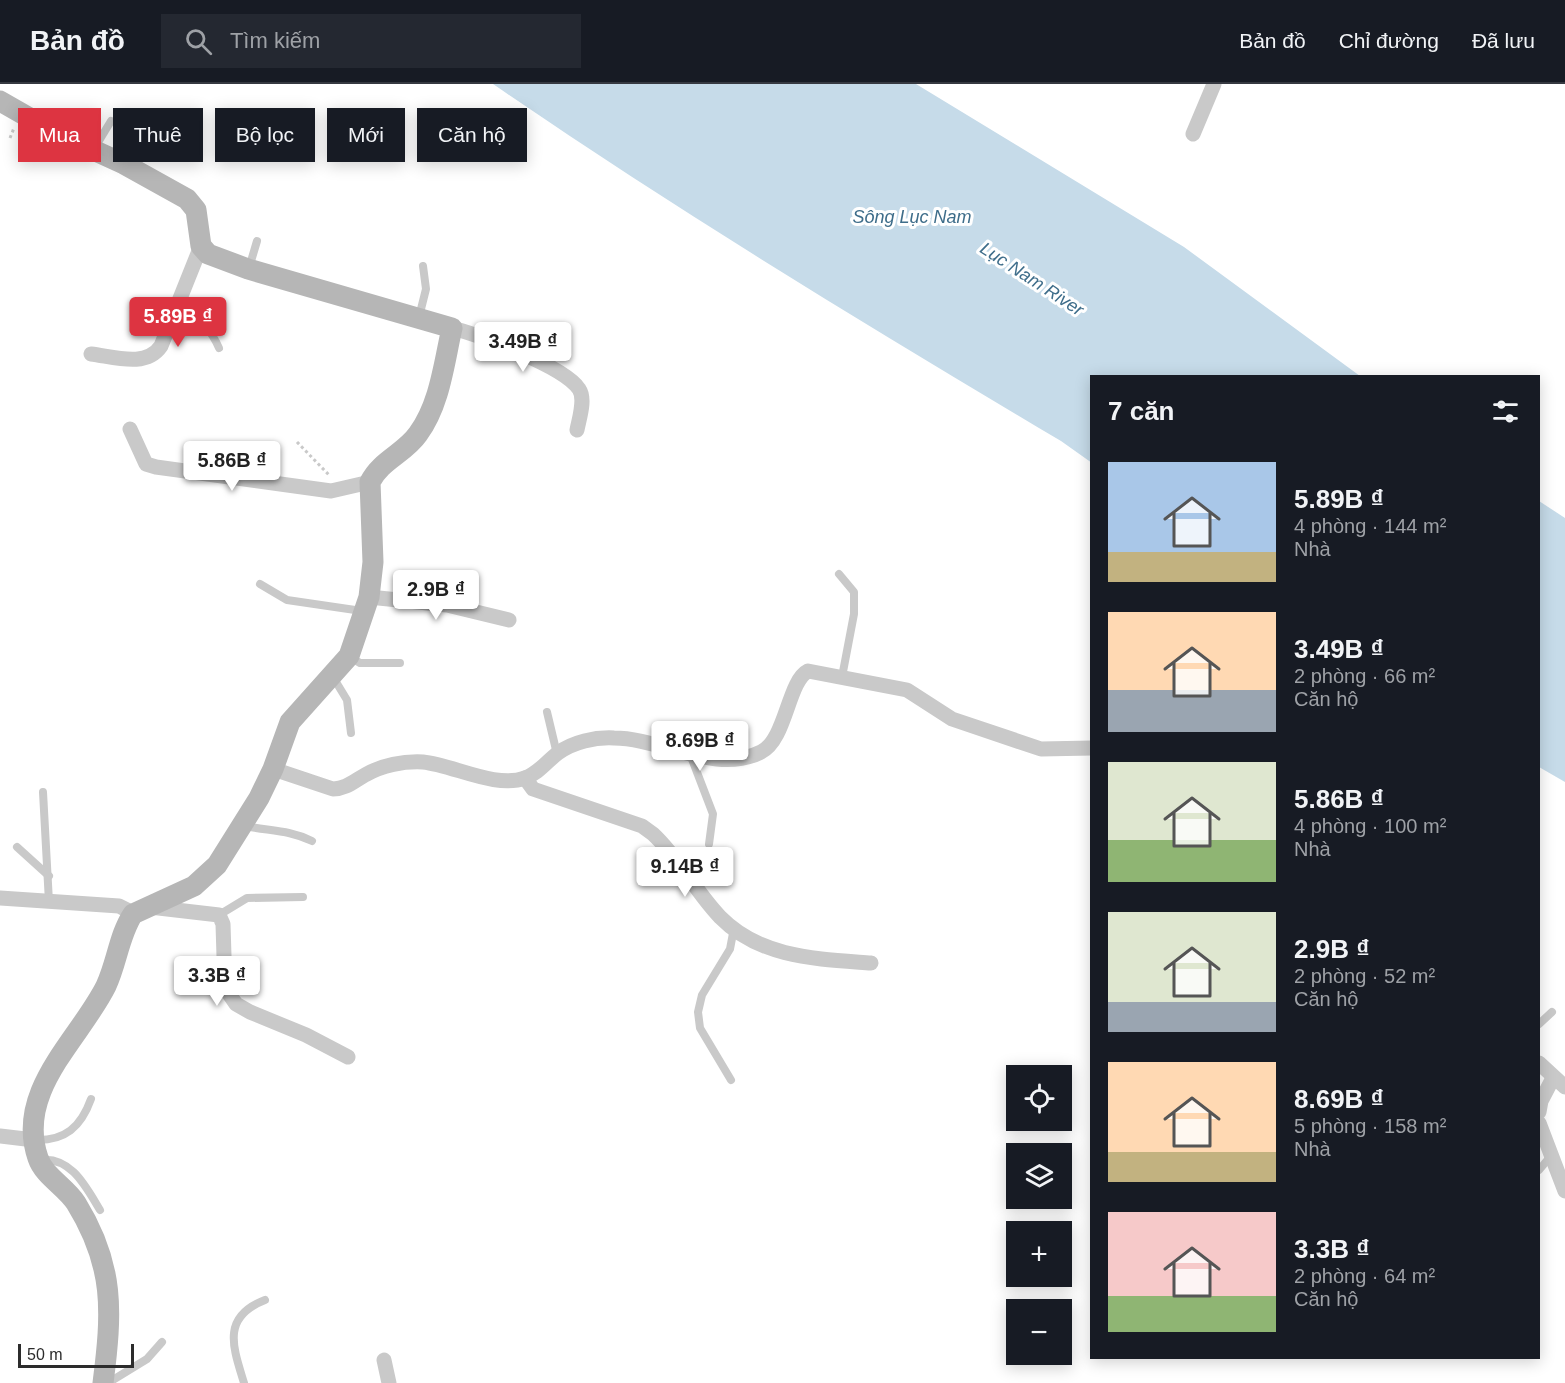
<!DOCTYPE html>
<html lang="vi">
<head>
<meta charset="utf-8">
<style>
	:root { --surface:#171b24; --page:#242831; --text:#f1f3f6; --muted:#9ea1a6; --line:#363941; --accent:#dd3441 }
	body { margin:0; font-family:Arial,sans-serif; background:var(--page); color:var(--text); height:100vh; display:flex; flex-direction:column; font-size:22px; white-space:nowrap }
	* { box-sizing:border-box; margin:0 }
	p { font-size:20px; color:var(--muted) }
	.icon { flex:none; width:33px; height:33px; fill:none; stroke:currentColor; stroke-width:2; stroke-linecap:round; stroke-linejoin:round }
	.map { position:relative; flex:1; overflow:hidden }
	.sheet { position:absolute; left:1090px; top:291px; width:450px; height:984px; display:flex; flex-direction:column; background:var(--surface); border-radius:0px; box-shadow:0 3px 15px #0003 }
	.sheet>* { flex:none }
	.hud { position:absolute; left:18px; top:24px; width:570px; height:54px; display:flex; gap:12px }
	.fabs { position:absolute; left:1006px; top:981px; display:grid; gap:12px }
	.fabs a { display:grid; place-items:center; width:66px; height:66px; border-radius:0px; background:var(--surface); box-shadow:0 3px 15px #0003; font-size:30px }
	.scale { position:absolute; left:18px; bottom:15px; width:116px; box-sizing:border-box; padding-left:6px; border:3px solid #2c2c2c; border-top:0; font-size:16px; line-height:21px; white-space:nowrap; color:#2c2c2c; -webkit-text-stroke:4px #fff; paint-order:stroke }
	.price { position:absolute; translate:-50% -51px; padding:0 14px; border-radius:6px; background:#fff; color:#222; font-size:20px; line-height:39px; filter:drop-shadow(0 2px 3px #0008) }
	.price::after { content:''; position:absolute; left:50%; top:36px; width:18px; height:14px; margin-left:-9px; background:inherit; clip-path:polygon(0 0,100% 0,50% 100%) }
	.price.current { background:var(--accent); color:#fff }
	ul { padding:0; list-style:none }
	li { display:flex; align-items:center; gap:18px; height:150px; padding:0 18px }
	li span { display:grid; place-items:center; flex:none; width:168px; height:120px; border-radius:0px; color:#555 }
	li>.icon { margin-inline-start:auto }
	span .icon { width:72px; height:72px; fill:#fffc; stroke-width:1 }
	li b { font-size:26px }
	h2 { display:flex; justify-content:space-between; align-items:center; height:72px; padding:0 18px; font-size:26px }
	.chip { padding:0 21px; border-radius:0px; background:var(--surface); box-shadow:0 3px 15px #0003; font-size:21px; line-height:54px }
	.chip.current { background:var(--accent); color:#fff }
	header { display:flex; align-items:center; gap:36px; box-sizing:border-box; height:84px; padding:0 30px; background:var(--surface); border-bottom:2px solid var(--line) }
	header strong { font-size:28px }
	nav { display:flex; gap:33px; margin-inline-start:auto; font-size:21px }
	.search { width:420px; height:54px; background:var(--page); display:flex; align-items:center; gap:15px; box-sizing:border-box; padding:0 21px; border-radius:0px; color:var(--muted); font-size:22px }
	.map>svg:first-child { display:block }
</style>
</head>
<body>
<header>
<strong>Bản đồ</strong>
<div class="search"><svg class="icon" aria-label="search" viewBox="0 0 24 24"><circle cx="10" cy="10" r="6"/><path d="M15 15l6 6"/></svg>Tìm kiếm</div>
<nav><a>Bản đồ</a><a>Chỉ đường</a><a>Đã lưu</a></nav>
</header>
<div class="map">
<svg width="1565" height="1299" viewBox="0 0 1565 1299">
	<rect width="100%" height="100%" fill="#fff"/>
	<g fill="#c6dbe9">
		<path d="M 493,0 L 916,0 L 1184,163 L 1360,292 L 1092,292 L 1092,379 L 1061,357 C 869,243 678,127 493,0 Z"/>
		<path d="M 1539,417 L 1565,434 L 1565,698 L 1539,683 Z"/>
	</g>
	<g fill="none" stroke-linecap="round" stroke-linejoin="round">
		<g stroke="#c9c9c9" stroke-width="3" stroke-dasharray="3 3" stroke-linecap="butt">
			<path d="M 10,54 L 14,44"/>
			<path d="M 297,358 L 329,391"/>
		</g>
		<g stroke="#c9c9c9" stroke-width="8">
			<path d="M 94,65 L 111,37"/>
			<path d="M 124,79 L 140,54 L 148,33"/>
			<path d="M 249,184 L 257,157"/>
			<path d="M 180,217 C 196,230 211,245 219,264"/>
			<path d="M 419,233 L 426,205 L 423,182"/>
			<path d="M 530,273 L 557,243"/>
			<path d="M 839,490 L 854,508 L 854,530 L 842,593"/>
			<path d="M 260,500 L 287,516 L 362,527"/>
			<path d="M 350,573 L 360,579 L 400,579"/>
			<path d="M 333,593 L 347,616 L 351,649"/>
			<path d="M 547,628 L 557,670"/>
			<path d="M 690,670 L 713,730 L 709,760"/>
			<path d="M 43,708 L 49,818"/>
			<path d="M 245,742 C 269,747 290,746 312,757"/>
			<path d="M 17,763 L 49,792"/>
			<path d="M 219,831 L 247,814 L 303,813"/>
			<path d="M 1539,940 L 1552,928"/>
			<path d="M 731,996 L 700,944 L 698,928 L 702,911 L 730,865 L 734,844"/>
			<path d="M 35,1056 C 65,1057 81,1043 91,1015"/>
			<path d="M 40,1076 C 71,1072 86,1103 100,1126"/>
			<path d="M 1539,1086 L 1550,1073"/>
			<path d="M 108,1299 L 147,1275 L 162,1258"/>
			<path d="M 244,1299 C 233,1263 221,1233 265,1216"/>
		</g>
		<g stroke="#c9c9c9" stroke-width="15">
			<path d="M 1193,50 L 1214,0"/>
			<path d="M 452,244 C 479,251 564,282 579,305 C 586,315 579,335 577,346"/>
			<path d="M 91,270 C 115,273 146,284 161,262 L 201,162"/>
			<path d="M 130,345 L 146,380 L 156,383 L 331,407 L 370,398"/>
			<path d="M 369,513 L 447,521 L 509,536"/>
			<path d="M 273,685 L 333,705 C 346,705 354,697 365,691 C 382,681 404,677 423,678 C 453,681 496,705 525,694 C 539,689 547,677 558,669 C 573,658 595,653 614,654 C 661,654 716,691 761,668 C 786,656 788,597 808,587 L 907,606 L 952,635 L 1041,665 L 1092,664"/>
			<path d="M 525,694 L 533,705 L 642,742 L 653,750 C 679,774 695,807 720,833 C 760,874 817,875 871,879"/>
			<path d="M 0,814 L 119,822 L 133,829"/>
			<path d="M 150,823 L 219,831 L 223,840 L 225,904 L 236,920 L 250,928 L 306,951 L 348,973"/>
			<path d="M 1539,979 L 1565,1003"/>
			<path d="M 1539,1028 L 1541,1017 L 1553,994"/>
			<path d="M 1539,1039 L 1565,1107"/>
			<path d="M 0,1052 L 34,1056"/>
			<path d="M 384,1276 L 389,1299"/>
		</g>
		<path stroke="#b6b6b6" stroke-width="21" d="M 0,17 L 56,49 L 124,80 L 187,115 L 196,126 L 201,162 L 208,170 L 248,185 L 452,244 C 444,279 440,320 418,350 C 405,369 381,376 370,398 L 373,478 L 369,513 L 349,572 L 290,638 L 273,685 L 259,714 L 217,781 L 194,802 L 133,830 C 119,851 117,879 106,902 C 79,956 15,1007 38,1074 C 44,1092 66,1103 76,1119 C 115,1182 112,1228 103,1299"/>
	</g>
	<g text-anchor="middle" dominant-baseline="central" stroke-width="6" stroke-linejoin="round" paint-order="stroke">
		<g font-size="18" font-style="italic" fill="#3e6d8a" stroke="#fff">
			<text x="912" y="133">Sông Lục Nam</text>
			<text transform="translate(1032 195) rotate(33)">Lục Nam River</text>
		</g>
	</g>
</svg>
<div class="fabs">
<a><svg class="icon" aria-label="locate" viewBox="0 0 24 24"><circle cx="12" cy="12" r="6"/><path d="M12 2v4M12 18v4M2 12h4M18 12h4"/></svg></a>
<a><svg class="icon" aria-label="layers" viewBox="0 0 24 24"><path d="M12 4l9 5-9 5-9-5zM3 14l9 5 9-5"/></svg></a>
<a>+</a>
<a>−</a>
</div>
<div class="scale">50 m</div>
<b class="price current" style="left:178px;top:264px">5.89B ₫</b>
<b class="price" style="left:523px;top:289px">3.49B ₫</b>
<b class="price" style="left:232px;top:408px">5.86B ₫</b>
<b class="price" style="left:436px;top:537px">2.9B ₫</b>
<b class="price" style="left:700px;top:688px">8.69B ₫</b>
<b class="price" style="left:685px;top:814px">9.14B ₫</b>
<b class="price" style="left:217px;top:923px">3.3B ₫</b>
<div class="hud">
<a class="chip current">Mua</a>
<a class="chip">Thuê</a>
<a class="chip">Bộ lọc</a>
<a class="chip">Mới</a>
<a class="chip">Căn hộ</a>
</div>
<section class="sheet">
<h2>7 căn<svg class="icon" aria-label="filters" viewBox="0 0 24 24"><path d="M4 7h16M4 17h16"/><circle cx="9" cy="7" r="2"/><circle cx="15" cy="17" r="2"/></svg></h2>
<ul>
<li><span style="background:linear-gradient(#a9c7e8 75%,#c2b280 0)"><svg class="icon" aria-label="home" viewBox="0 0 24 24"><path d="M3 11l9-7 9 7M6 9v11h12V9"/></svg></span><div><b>5.89B ₫</b><p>4 phòng · 144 m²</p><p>Nhà</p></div></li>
<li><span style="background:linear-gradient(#ffd9b3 65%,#9aa5b1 0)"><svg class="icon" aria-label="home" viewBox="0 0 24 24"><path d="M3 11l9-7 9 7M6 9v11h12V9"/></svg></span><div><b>3.49B ₫</b><p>2 phòng · 66 m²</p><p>Căn hộ</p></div></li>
<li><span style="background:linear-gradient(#dfe7d0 65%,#8fb573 0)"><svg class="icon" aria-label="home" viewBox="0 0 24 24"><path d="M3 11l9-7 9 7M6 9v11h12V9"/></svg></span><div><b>5.86B ₫</b><p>4 phòng · 100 m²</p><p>Nhà</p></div></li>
<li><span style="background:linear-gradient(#dfe7d0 75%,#9aa5b1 0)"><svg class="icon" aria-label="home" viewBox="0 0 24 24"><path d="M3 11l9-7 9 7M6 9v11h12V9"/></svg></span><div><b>2.9B ₫</b><p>2 phòng · 52 m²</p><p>Căn hộ</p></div></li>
<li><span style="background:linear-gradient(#ffd9b3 75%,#c2b280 0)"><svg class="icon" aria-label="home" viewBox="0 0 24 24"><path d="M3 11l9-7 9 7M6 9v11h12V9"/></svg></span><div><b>8.69B ₫</b><p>5 phòng · 158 m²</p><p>Nhà</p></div></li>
<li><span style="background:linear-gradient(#f6c9c9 70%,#8fb573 0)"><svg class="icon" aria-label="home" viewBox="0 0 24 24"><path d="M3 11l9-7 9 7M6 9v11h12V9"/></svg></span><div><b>3.3B ₫</b><p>2 phòng · 64 m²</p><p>Căn hộ</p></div></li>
</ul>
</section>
</div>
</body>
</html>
